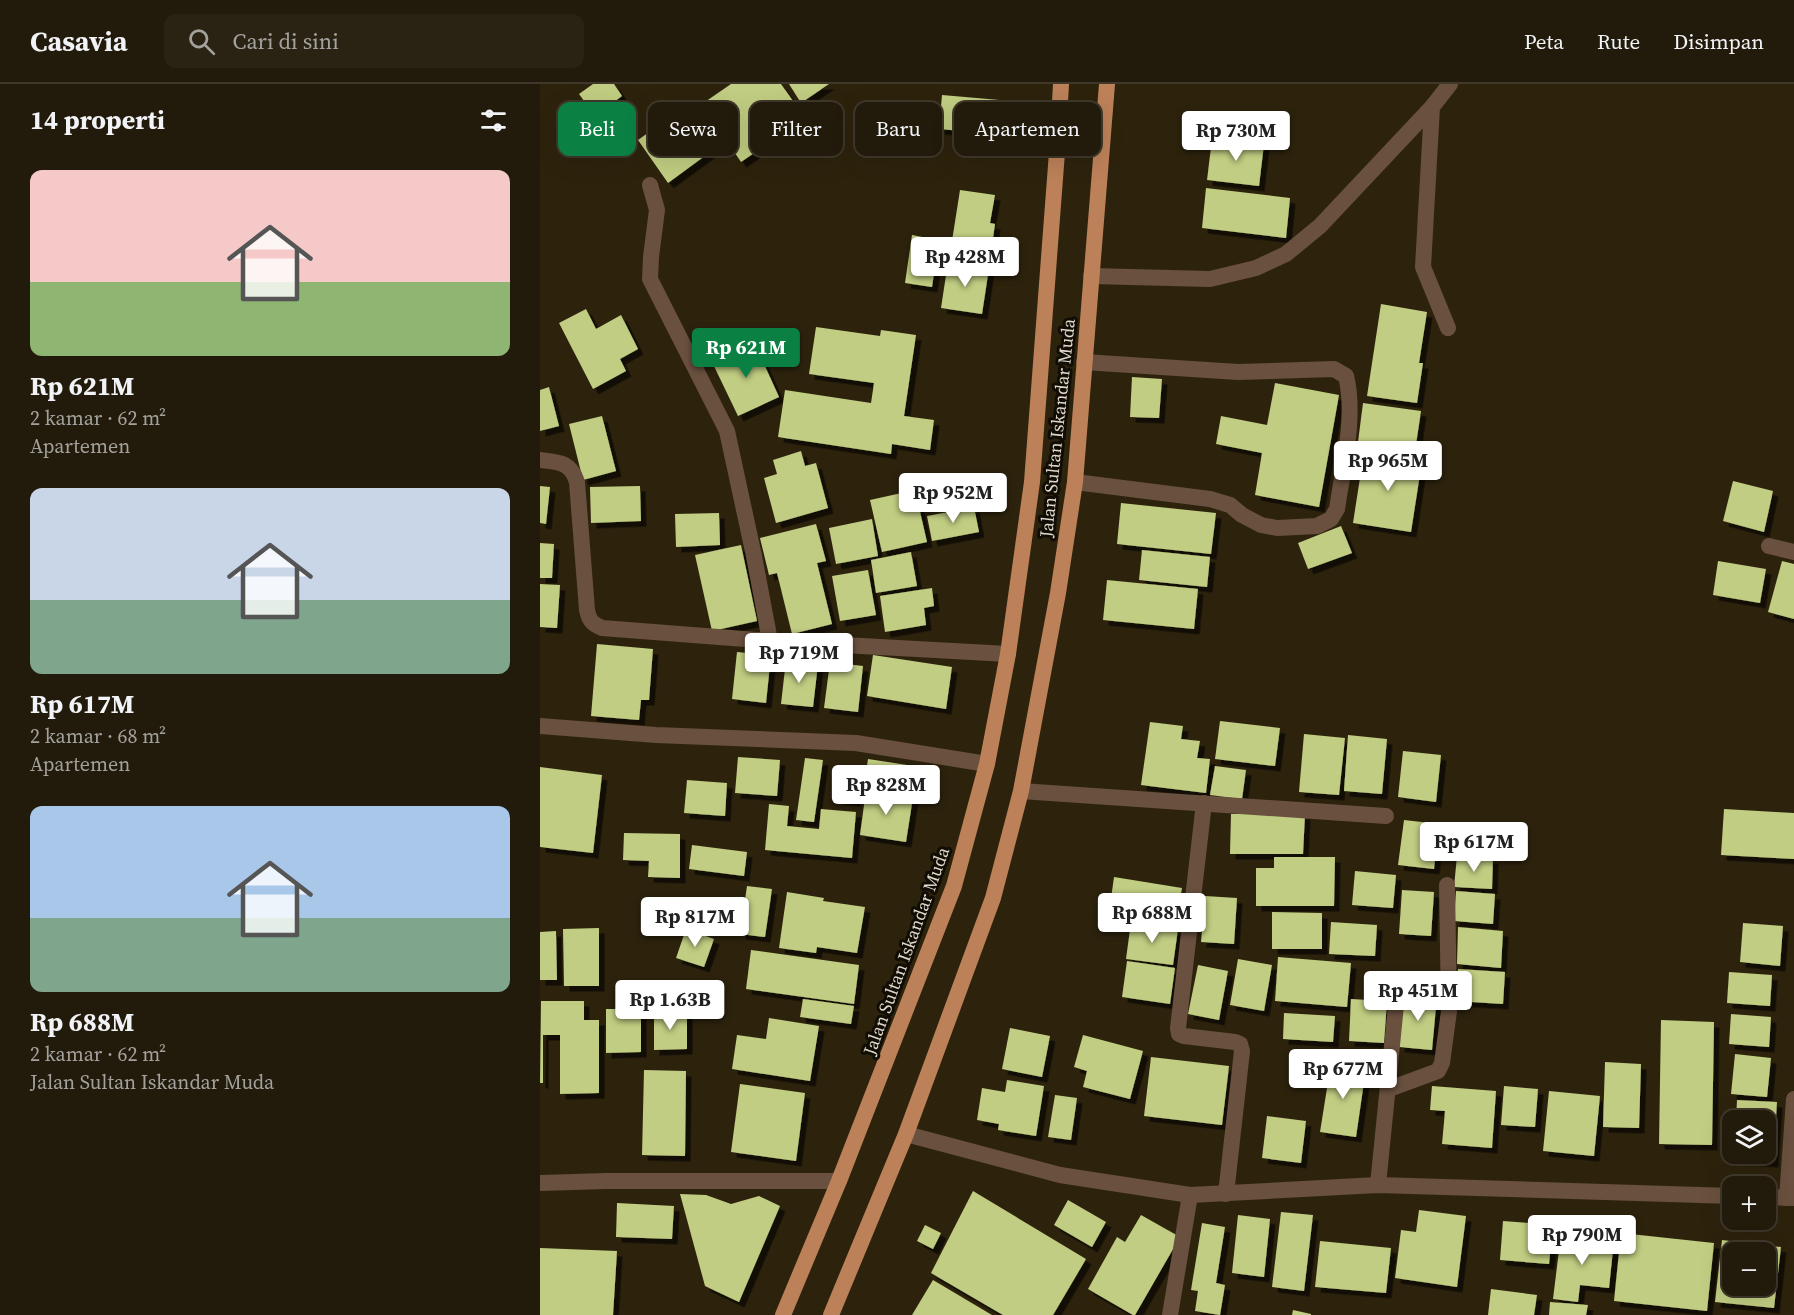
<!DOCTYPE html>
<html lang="id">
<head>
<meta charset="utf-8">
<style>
	:root { --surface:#221a0a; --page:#2a2313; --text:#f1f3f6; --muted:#a2a19c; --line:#3f382b; --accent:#0b8043 }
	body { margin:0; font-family:"Source Serif 4",serif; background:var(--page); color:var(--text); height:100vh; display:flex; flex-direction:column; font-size:22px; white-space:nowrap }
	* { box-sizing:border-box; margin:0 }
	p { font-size:20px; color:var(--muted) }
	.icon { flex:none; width:33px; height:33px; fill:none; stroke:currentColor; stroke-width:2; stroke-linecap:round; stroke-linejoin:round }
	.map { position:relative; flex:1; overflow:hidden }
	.panel { display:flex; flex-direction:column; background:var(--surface); width:540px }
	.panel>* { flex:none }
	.banner { position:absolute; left:18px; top:18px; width:570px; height:54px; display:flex; gap:12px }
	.fabs { position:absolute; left:1182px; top:1026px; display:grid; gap:12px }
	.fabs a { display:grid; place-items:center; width:54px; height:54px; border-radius:12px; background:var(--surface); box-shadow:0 6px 24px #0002,0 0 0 2px var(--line); font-size:30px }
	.price { position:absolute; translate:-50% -51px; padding:0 14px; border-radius:6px; background:#fff; color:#222; font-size:20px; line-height:39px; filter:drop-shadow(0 2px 3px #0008) }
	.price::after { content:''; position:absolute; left:50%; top:36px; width:18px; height:14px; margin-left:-9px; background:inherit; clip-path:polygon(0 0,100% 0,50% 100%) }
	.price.selected { background:var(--accent); color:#fff }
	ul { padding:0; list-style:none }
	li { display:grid; align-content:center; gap:12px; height:318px; padding:0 30px }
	li span { display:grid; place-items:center; height:186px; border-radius:12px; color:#555 }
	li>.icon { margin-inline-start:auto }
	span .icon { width:108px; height:108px; fill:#fffc; stroke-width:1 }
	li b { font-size:26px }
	h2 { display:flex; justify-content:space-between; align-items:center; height:72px; padding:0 30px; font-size:26px }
	.tag { padding:0 21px; border-radius:12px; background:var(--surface); box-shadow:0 6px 24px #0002,0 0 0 2px var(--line); font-size:21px; line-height:54px }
	.tag.selected { background:var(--accent); color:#fff }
	header { display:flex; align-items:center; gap:36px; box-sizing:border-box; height:84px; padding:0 30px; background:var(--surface); border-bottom:2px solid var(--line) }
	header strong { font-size:28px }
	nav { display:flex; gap:33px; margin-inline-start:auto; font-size:21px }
	.search { width:420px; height:54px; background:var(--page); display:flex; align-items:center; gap:15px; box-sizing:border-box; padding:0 21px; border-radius:12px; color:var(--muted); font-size:22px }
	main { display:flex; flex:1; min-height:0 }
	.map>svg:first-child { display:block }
</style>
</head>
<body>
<header>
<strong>Casavia</strong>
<div class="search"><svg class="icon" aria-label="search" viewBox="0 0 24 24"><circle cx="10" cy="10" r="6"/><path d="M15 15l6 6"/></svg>Cari di sini</div>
<nav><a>Peta</a><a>Rute</a><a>Disimpan</a></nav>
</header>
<main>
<section class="panel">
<h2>14 properti<svg class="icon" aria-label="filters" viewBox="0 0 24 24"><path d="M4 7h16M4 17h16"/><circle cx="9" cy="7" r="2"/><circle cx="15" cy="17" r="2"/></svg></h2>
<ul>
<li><span style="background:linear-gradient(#f6c9c9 60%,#8fb573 0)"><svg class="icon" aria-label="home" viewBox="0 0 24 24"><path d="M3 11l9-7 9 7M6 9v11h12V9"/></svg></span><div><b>Rp 621M</b><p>2 kamar · 62 m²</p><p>Apartemen</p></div></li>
<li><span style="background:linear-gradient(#c9d6e8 60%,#7fa58c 0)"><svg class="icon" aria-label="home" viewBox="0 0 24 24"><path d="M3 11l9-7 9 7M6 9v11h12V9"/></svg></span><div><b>Rp 617M</b><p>2 kamar · 68 m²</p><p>Apartemen</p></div></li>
<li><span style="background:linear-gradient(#a9c7e8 60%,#7fa58c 0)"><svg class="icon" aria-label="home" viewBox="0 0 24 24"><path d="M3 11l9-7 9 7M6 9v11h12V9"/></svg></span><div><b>Rp 688M</b><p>2 kamar · 62 m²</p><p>Jalan Sultan Iskandar Muda</p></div></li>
</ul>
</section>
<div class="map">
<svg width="1254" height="1231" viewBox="0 0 1254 1231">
	<defs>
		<filter id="shadow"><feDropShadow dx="5.5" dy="5.5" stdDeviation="0" flood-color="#0009"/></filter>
	</defs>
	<rect width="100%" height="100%" fill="#2d230d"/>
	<g fill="#c1cd82" fill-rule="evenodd" filter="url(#shadow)">
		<path d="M 53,0 L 74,0 L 82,12 L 55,32 L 39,10 Z"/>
		<path d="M 191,0 L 241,0 L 265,34 L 201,78 L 162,20 Z"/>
		<path d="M 249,0 L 289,0 L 261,19 Z"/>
		<path d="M 402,11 L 471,17 L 467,51 L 399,45 Z"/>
		<path d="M 147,21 L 177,63 L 128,99 L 98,56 Z"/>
		<path d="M 672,55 L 724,60 L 719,102 L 667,96 Z"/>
		<path d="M 666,104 L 750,114 L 746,154 L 662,144 Z"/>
		<path d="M 420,106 L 455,111 L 450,139 L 455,140 L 449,182 L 409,176 Z"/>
		<path d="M 372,151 L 399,156 L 392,203 L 365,199 Z"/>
		<path d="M 408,178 L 449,184 L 442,230 L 401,224 Z"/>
		<path d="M 841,220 L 887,228 L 879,279 L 883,279 L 877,319 L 827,312 Z"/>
		<path d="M 46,225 L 56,245 L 81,231 L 98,265 L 80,275 L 86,287 L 53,305 L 19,239 Z"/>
		<path d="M 276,243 L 340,252 L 341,246 L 376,251 L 364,332 L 394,336 L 390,366 L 352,360 L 351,370 L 238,353 L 245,306 L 331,319 L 334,299 L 269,290 Z"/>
		<path d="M 214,258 L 239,313 L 198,332 L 172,278 Z"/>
		<path d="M 592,293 L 622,295 L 619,334 L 590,333 Z"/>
		<path d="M 735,299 L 799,311 L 779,423 L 715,411 L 722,369 L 676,360 L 681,332 L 727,341 Z"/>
		<path d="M 9,303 L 19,342 L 0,347 L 0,306 Z"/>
		<path d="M 823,319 L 881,327 L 875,367 L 818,358 Z"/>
		<path d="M 62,332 L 76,387 L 43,396 L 29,340 Z"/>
		<path d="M 261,367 L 265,382 L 276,379 L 288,424 L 236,439 L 224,394 L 237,390 L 233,376 Z"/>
		<path d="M 824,368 L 882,377 L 871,448 L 813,439 Z"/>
		<path d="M 1193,397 L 1233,407 L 1224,448 L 1183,437 Z"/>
		<path d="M 0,402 L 10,403 L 6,440 L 0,439 Z"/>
		<path d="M 100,402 L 101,437 L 51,439 L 50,403 Z"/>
		<path d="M 375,406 L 387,458 L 342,468 L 330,416 Z"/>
		<path d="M 581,419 L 676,429 L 671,470 L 577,460 Z"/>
		<path d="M 434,423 L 439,448 L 392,457 L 387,432 Z"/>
		<path d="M 179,429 L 180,461 L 136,463 L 135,430 Z"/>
		<path d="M 332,435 L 338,472 L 296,480 L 289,444 Z"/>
		<path d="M 276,440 L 286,477 L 277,479 L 292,540 L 252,550 L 237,489 L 229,491 L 220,454 Z"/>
		<path d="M 801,442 L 812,469 L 768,485 L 758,459 Z"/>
		<path d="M 0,459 L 14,460 L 12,494 L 0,494 Z"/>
		<path d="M 201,461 L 217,537 L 172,547 L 155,471 Z"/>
		<path d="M 602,466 L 670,473 L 667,503 L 599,496 Z"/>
		<path d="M 371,468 L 377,502 L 336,509 L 331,476 Z"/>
		<path d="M 1178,477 L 1226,485 L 1220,519 L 1173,511 Z"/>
		<path d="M 1242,477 L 1254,480 L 1254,535 L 1228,528 Z"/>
		<path d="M 328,486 L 336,531 L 300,537 L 292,492 Z"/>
		<path d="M 567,496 L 658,505 L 654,545 L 563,536 Z"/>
		<path d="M 0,500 L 20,501 L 17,544 L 0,543 Z"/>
		<path d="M 392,504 L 394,522 L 384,524 L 386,541 L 345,548 L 340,512 Z"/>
		<path d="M 57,560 L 113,565 L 109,616 L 101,616 L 99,636 L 51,632 Z"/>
		<path d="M 197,568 L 231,571 L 226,619 L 192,615 Z"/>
		<path d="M 333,571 L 412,583 L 406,625 L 327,612 Z"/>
		<path d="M 246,576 L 278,580 L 273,623 L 241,620 Z"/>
		<path d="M 290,578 L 323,582 L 318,628 L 284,624 Z"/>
		<path d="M 680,637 L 740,644 L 735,682 L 675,675 Z"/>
		<path d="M 610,638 L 643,642 L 641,655 L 660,657 L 657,674 L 670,675 L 666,709 L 601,701 Z"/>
		<path d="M 764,650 L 805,654 L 799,711 L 759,708 Z"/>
		<path d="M 808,651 L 847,655 L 842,710 L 804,707 Z"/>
		<path d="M 863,667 L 901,671 L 896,718 L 858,713 Z"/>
		<path d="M 198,673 L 240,676 L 237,712 L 195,709 Z"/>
		<path d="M 265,674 L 283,676 L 274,738 L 256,736 Z"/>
		<path d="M 328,675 L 387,684 L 384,709 L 324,701 Z"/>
		<path d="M 675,682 L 706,686 L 702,715 L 670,711 Z"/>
		<path d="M 0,683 L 62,691 L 53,769 L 0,763 Z"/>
		<path d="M 147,696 L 187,699 L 185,732 L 144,729 Z"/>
		<path d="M 301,696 L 318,699 L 315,717 L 298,715 Z"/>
		<path d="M 326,706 L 373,713 L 366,758 L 320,751 Z"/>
		<path d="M 229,720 L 249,722 L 247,742 L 279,745 L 281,725 L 316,728 L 312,774 L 225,766 Z"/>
		<path d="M 1184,725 L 1254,729 L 1254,775 L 1181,771 Z"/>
		<path d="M 691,730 L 765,730 L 763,770 L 690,770 Z"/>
		<path d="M 864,736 L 899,740 L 894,785 L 858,781 Z"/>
		<path d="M 84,749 L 140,750 L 140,794 L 108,793 L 109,777 L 83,776 Z"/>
		<path d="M 152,761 L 207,768 L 204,792 L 149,785 Z"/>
		<path d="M 917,772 L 953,774 L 952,805 L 914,803 Z"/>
		<path d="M 734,773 L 795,773 L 794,822 L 716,822 L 716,784 L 734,784 Z"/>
		<path d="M 815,787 L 856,791 L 853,824 L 812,821 Z"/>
		<path d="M 574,793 L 642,804 L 636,839 L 569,829 Z"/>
		<path d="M 207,802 L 232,805 L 225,853 L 200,850 Z"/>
		<path d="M 862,806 L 894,808 L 891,852 L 859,850 Z"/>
		<path d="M 916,807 L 955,810 L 953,840 L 914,837 Z"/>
		<path d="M 247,808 L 284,814 L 283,817 L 325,823 L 317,869 L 277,863 L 276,869 L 239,864 Z"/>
		<path d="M 665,812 L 697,814 L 694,860 L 661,858 Z"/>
		<path d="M 732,828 L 782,829 L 782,865 L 732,865 Z"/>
		<path d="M 591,838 L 638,845 L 633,881 L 586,875 Z"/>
		<path d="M 791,838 L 837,841 L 835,872 L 789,870 Z"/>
		<path d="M 1203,839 L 1243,842 L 1240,882 L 1200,878 Z"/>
		<path d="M 918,843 L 963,847 L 961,884 L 917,880 Z"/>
		<path d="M 59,844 L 59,902 L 24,902 L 23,845 Z"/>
		<path d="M 146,845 L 174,855 L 164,883 L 136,874 Z"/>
		<path d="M 16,847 L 17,896 L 0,896 L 0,848 Z"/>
		<path d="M 211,866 L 319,881 L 314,920 L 206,905 Z"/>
		<path d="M 738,873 L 811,879 L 807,923 L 735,917 Z"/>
		<path d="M 698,875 L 732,881 L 724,927 L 690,921 Z"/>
		<path d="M 587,877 L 635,884 L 630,920 L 582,913 Z"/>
		<path d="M 658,881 L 688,887 L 679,936 L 648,930 Z"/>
		<path d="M 918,885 L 965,888 L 963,920 L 915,917 Z"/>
		<path d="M 1189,888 L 1232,891 L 1230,922 L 1187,919 Z"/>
		<path d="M 864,909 L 897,912 L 892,966 L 859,963 Z"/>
		<path d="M 263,915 L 314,922 L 311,940 L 260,933 Z"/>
		<path d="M 811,915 L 847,917 L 844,959 L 809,957 Z"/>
		<path d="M 1,917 L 44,917 L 44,936 L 59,936 L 59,1009 L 20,1010 L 20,951 L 3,951 L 3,999 L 0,999 Z"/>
		<path d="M 66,925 L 101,925 L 101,968 L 66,969 Z"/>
		<path d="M 114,929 L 147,929 L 147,965 L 114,966 Z"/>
		<path d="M 744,929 L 795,932 L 793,958 L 743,955 Z"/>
		<path d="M 1191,930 L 1231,933 L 1229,963 L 1189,960 Z"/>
		<path d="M 229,934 L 279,942 L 270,997 L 192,985 L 197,951 L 226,955 Z"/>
		<path d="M 1121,936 L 1174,938 L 1172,1061 L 1119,1060 Z"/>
		<path d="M 470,944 L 510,952 L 502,993 L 462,985 Z"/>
		<path d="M 543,951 L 603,967 L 590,1015 L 543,1003 L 547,987 L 534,983 Z"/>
		<path d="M 1195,970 L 1231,974 L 1227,1013 L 1191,1010 Z"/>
		<path d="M 611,973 L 689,982 L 682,1041 L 604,1032 Z"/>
		<path d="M 1065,978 L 1101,980 L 1099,1044 L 1063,1043 Z"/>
		<path d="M 791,979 L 826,984 L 816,1053 L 780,1048 Z"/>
		<path d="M 104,986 L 146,987 L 145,1072 L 102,1071 Z"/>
		<path d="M 467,996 L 504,1002 L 496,1052 L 458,1046 L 459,1040 L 437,1036 L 442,1004 L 465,1008 Z"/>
		<path d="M 200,1000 L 265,1009 L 256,1077 L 191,1068 Z"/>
		<path d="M 892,1002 L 956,1007 L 952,1064 L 902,1060 L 905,1027 L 890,1026 Z"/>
		<path d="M 964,1002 L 998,1005 L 995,1043 L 961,1041 Z"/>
		<path d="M 1009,1007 L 1060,1012 L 1054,1072 L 1003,1067 Z"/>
		<path d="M 515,1011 L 537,1014 L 531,1056 L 508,1053 Z"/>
		<path d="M 1197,1016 L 1237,1018 L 1233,1078 L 1193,1075 L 1193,1070 L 1226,1070 L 1226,1036 L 1196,1036 Z"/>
		<path d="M 727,1032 L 766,1037 L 761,1079 L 722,1074 Z"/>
		<path d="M 433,1107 L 546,1175 L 513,1231 L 463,1231 L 391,1189 Z"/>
		<path d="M 140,1110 L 166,1111 L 191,1120 L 219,1112 L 240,1122 L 199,1218 L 165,1202 Z"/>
		<path d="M 528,1116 L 566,1138 L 552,1163 L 514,1141 Z"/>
		<path d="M 77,1119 L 134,1122 L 132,1155 L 76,1153 Z"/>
		<path d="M 879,1126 L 926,1132 L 917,1203 L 855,1194 L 861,1146 L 876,1148 Z"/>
		<path d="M 741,1128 L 773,1131 L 764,1207 L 732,1203 Z"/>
		<path d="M 601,1131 L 640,1153 L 595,1231 L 593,1231 L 548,1205 L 577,1153 L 585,1158 Z"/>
		<path d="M 698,1131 L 730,1135 L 724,1193 L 692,1189 Z"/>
		<path d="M 963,1137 L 1013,1141 L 1009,1180 L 960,1176 Z"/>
		<path d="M 662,1139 L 685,1143 L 676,1199 L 685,1201 L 680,1231 L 655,1227 L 658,1207 L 651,1206 Z"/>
		<path d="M 385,1141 L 401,1149 L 393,1165 L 377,1157 Z"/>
		<path d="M 1081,1149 L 1174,1159 L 1167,1227 L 1074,1217 Z"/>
		<path d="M 1021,1150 L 1074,1156 L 1069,1204 L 1040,1201 L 1038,1218 L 1013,1215 Z"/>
		<path d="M 1182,1156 L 1241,1163 L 1234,1224 L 1175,1218 ZM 1192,1168 L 1226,1168 L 1226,1202 L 1192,1202 Z"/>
		<path d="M 780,1157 L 851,1164 L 846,1209 L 775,1203 Z"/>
		<path d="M 0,1164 L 77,1167 L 73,1231 L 0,1231 Z"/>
		<path d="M 393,1196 L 452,1231 L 372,1231 Z"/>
		<path d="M 951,1205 L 997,1211 L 994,1231 L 948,1231 Z"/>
		<path d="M 1010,1218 L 1048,1221 L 1046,1231 L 1009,1231 Z"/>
		<path d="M 753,1226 L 771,1230 L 771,1231 L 752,1231 Z"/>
	</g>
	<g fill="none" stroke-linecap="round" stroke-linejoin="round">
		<g stroke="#6a503e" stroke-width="16">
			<path d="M 892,23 L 883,183 L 908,244"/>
			<path d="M 535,398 L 670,415 L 690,421 L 702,431 L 721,441 L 737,444 L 777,442 L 791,435 L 797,425 C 803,384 816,332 806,292 L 794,285 L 698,288 L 544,278"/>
		</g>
		<g stroke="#6a503e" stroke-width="16">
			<path d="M 110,101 L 117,126 L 111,173 L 110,195 L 187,347 L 214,472 L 230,557"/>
			<path d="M 551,192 L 670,195 L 716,184 L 746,170 L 780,142 L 892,23 L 910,0"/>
			<path d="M 0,376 C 19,378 31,378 37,398 L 47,526 C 49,536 52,540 62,544 L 230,557 L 468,570"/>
			<path d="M 1229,462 L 1254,468"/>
			<path d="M 0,642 L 116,651 L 316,659 L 447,680"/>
			<path d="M 481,707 L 846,732"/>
			<path d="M 664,719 L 638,944 L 639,950 L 644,952 L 695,958 L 700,960 L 702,967 L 686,1110"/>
			<path d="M 849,1005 L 898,987 L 902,979 L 909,927 L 907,801"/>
			<path d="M 366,1050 L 520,1091 L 650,1111 L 838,1101 L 1192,1112"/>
			<path d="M 0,1099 L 66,1097 L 299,1097"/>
			<path d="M 838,1101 L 857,911"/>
			<path d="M 1226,1113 L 1254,1114"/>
			<path d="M 1247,1114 L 1254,1015"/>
			<path d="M 630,1231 L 650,1111"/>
		</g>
		<g stroke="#bc8159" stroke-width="16">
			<path d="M 243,1231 L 299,1097 L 414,802 L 447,680 L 468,570 L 492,398 L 518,55 L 521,0"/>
			<path d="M 291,1231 L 366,1050 L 453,814 L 481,707 L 518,509 L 535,398 L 567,0"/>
		</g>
	</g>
	<g text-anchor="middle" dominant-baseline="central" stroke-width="6" stroke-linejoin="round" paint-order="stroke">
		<g font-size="18" fill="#dfd8cb" stroke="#110d05">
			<text transform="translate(517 344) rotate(-84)">Jalan Sultan Iskandar Muda</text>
			<text transform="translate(366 867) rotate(-70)">Jalan Sultan Iskandar Muda</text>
		</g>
	</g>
</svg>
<div class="fabs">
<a><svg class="icon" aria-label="layers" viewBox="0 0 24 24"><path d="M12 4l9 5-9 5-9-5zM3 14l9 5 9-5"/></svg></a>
<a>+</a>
<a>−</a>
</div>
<b class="price" style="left:696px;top:78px">Rp 730M</b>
<b class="price" style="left:425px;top:204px">Rp 428M</b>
<b class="price selected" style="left:206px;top:295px">Rp 621M</b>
<b class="price" style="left:848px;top:408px">Rp 965M</b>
<b class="price" style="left:413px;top:440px">Rp 952M</b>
<b class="price" style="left:259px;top:600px">Rp 719M</b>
<b class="price" style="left:346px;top:732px">Rp 828M</b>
<b class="price" style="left:934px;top:789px">Rp 617M</b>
<b class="price" style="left:612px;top:860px">Rp 688M</b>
<b class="price" style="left:155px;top:864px">Rp 817M</b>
<b class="price" style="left:878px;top:938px">Rp 451M</b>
<b class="price" style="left:130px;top:947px">Rp 1.63B</b>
<b class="price" style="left:803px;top:1016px">Rp 677M</b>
<b class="price" style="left:1042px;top:1182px">Rp 790M</b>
<div class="banner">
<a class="tag selected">Beli</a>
<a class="tag">Sewa</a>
<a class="tag">Filter</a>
<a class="tag">Baru</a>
<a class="tag">Apartemen</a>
</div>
</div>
</main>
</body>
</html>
